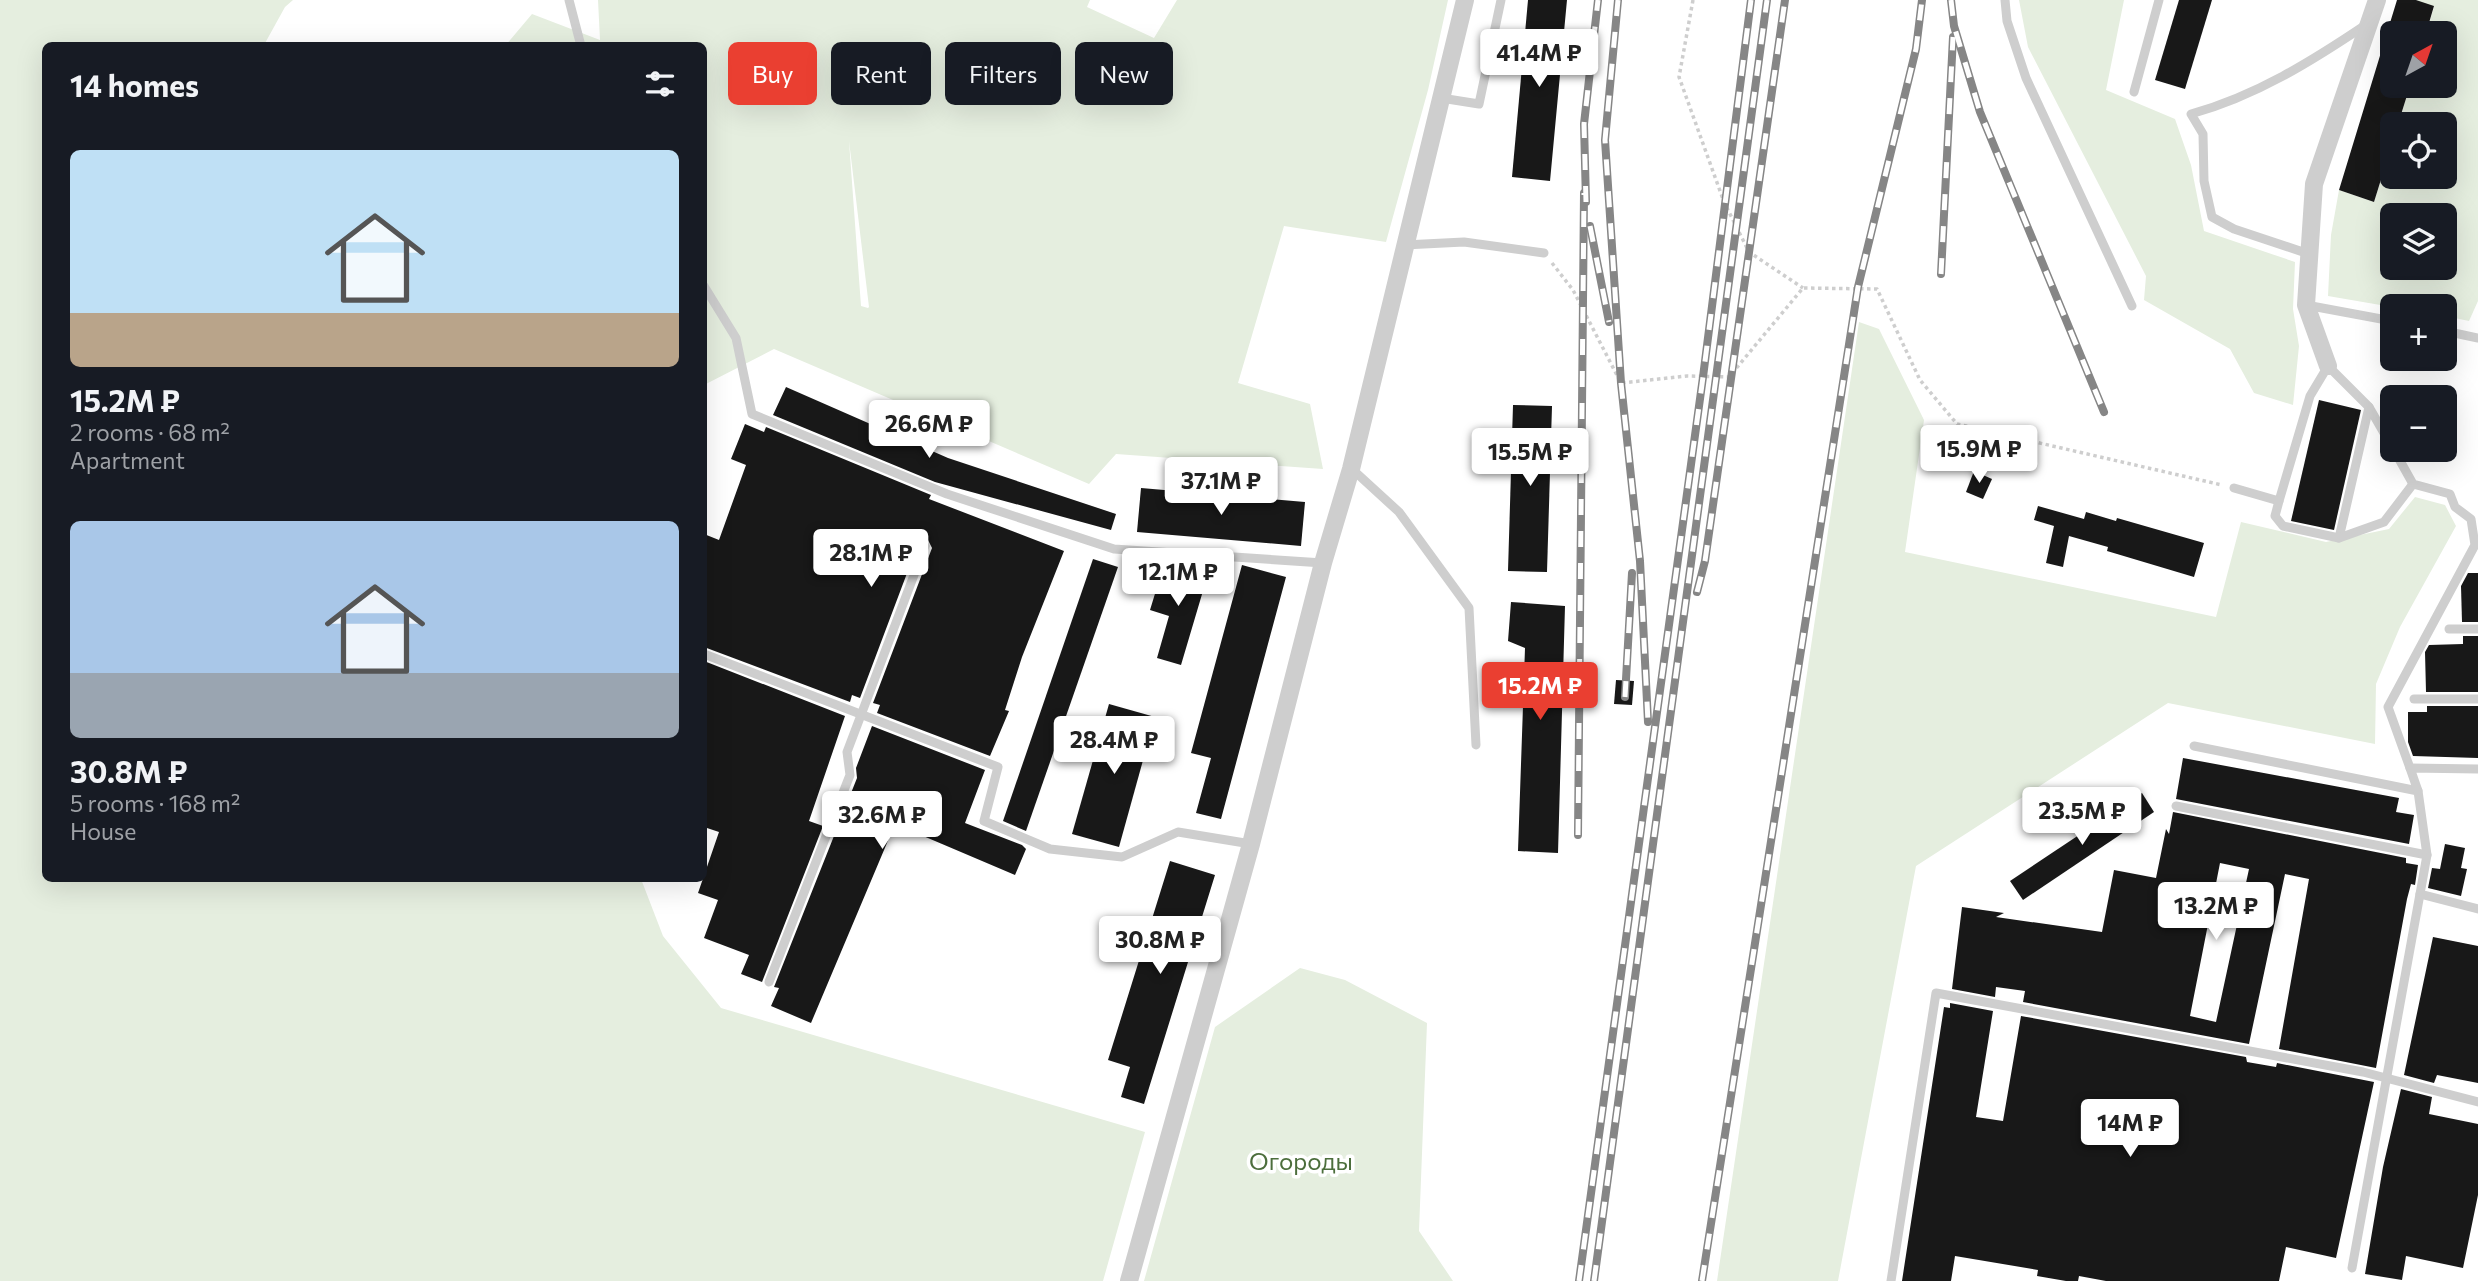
<!DOCTYPE html>
<html lang="en">
<head>
<meta charset="utf-8">
<style>
	:root { --surface:#171b24; --page:#20242c; --text:#f1f3f6; --muted:#9ea1a6; --accent:#ea3f31 }
	body { margin:0; font-family:Commissioner,sans-serif; background:var(--page); color:var(--text); height:100vh; display:flex; flex-direction:column; font-size:26px; white-space:nowrap }
	* { box-sizing:border-box; margin:0 }
	p { font-size:23px; color:var(--muted) }
	.icon { flex:none; width:38px; height:38px; fill:none; stroke:currentColor; stroke-width:2; stroke-linecap:round; stroke-linejoin:round }
	.map { position:relative; flex:1; overflow:hidden }
	.side { position:absolute; left:42px; top:42px; width:665px; height:840px; display:flex; flex-direction:column; background:var(--surface); border-radius:10px; box-shadow:0 7px 28px #0002 }
	.side>* { flex:none }
	.banner { position:absolute; left:728px; top:42px; width:665px; height:63px; display:flex; gap:14px }
	.needle { width:46px; rotate:40deg }
	.fabs { position:absolute; left:2380px; top:21px; display:grid; gap:14px }
	.fabs a { display:grid; place-items:center; width:77px; height:77px; border-radius:10px; background:var(--surface); box-shadow:0 7px 28px #0002; font-size:35px }
	.price { position:absolute; translate:-50% -60px; padding:0 16px; border-radius:7px; background:#fff; color:#222; font-size:23px; line-height:46px; filter:drop-shadow(0 2px 4px #0008) }
	.price::after { content:''; position:absolute; left:50%; top:42px; width:21px; height:16px; margin-left:-10px; background:inherit; clip-path:polygon(0 0,100% 0,50% 100%) }
	.price.selected { background:var(--accent); color:#fff }
	ul { padding:0; list-style:none }
	li { display:grid; align-content:center; gap:14px; height:371px; padding:0 28px }
	li span { display:grid; place-items:center; height:217px; border-radius:10px; color:#555 }
	li>.icon { margin-inline-start:auto }
	span .icon { width:126px; height:126px; fill:#fffc; stroke-width:1 }
	li b { font-size:30px }
	h2 { display:flex; justify-content:space-between; align-items:center; height:84px; padding:0 28px; font-size:30px }
	.chip { padding:0 24px; border-radius:10px; background:var(--surface); box-shadow:0 7px 28px #0002; font-size:24px; line-height:63px }
	.chip.selected { background:var(--accent); color:#fff }
	.map>svg:first-child { display:block }
</style>
</head>
<body>
<div class="map">
<svg width="2478" height="1281" viewBox="0 0 2478 1281">
	<rect width="100%" height="100%" fill="#fff"/>
	<g fill="#e5eedf" fill-rule="evenodd">
		<path d="M 0,0 L 293,0 L 285,7 L 264,45 L 46,46 L 46,878 L 641,879 L 663,936 L 721,1008 L 1145,1132 L 1103,1281 L 0,1281 Z"/>
		<path d="M 598,0 L 1090,0 L 1087,7 L 1154,38 L 1177,0 L 1448,0 L 1428,90 L 1386,242 L 1284,226 L 1238,383 L 1310,404 L 1323,469 L 1116,454 L 1089,484 L 774,349 L 704,385 L 704,46 L 505,46 L 532,14 L 600,40 ZM 849,141 L 869,307 L 868,308 L 861,306 Z"/>
		<path d="M 2019,0 L 2124,0 L 2106,90 L 2175,119 L 2191,165 L 2204,231 L 2295,262 L 2293,309 L 2299,346 L 2293,405 L 2254,393 L 2230,349 L 2144,300 L 2146,276 L 2028,47 Z"/>
		<path d="M 2416,0 L 2478,0 L 2478,301 L 2469,321 L 2445,316 L 2445,306 L 2392,307 L 2328,296 L 2331,235 L 2339,190 L 2374,202 L 2392,144 L 2392,177 L 2445,177 L 2445,124 L 2398,124 L 2410,86 L 2445,86 L 2445,33 L 2426,33 L 2434,7 ZM 2392,215 L 2445,215 L 2445,268 L 2392,268 Z"/>
		<path d="M 1859,322 L 1879,329 L 1924,420 L 1905,552 L 2216,617 L 2241,522 L 2326,542 L 2389,529 L 2415,497 L 2445,505 L 2456,526 L 2400,627 L 2376,684 L 2375,744 L 2168,703 L 1916,866 L 1838,1281 L 1717,1281 Z"/>
		<path d="M 1300,968 L 1345,980 L 1427,1023 L 1419,1231 L 1453,1281 L 1144,1281 L 1215,1027 Z"/>
	</g>
	<g fill="#181818" fill-rule="evenodd">
		<path d="M 1528,0 L 1567,0 L 1550,181 L 1512,177 Z"/>
		<path d="M 2179,0 L 2212,0 L 2185,89 L 2155,80 Z"/>
		<path d="M 2397,0 L 2416,0 L 2434,6 L 2426,33 L 2392,33 L 2392,86 L 2410,86 L 2398,124 L 2392,124 L 2392,144 L 2374,202 L 2339,190 Z"/>
		<path d="M 786,387 L 948,458 L 1116,514 L 1111,530 L 935,482 L 773,415 Z"/>
		<path d="M 2319,400 L 2361,410 L 2334,530 L 2291,521 Z"/>
		<path d="M 1513,405 L 1552,406 L 1547,572 L 1508,571 Z"/>
		<path d="M 745,424 L 764,432 L 766,427 L 931,495 L 929,499 L 1064,551 L 1022,657 L 1005,710 L 1009,711 L 990,756 L 877,713 L 880,705 L 873,703 L 932,548 L 928,540 L 918,544 L 860,698 L 852,695 L 850,702 L 704,647 L 704,534 L 719,540 L 746,465 L 731,459 Z"/>
		<path d="M 1974,471 L 1992,479 L 1983,499 L 1966,492 Z"/>
		<path d="M 1141,488 L 1305,502 L 1301,546 L 1137,532 Z"/>
		<path d="M 2038,506 L 2084,519 L 2086,512 L 2116,521 L 2117,518 L 2204,543 L 2194,577 L 2107,551 L 2108,547 L 2069,536 L 2063,567 L 2046,563 L 2054,526 L 2034,520 Z"/>
		<path d="M 1093,559 L 1118,567 L 1026,831 L 1003,821 Z"/>
		<path d="M 1165,561 L 1208,574 L 1181,665 L 1157,658 L 1169,616 L 1150,610 Z"/>
		<path d="M 1242,565 L 1286,577 L 1221,819 L 1196,813 L 1211,758 L 1191,753 Z"/>
		<path d="M 2468,573 L 2478,573 L 2478,622 L 2462,622 L 2461,586 Z"/>
		<path d="M 1511,602 L 1565,606 L 1558,853 L 1518,851 L 1525,648 L 1508,641 Z"/>
		<path d="M 2463,636 L 2478,636 L 2478,692 L 2426,692 L 2425,652 L 2429,645 L 2463,644 Z"/>
		<path d="M 704,661 L 845,716 L 809,821 L 823,826 L 762,982 L 741,974 L 749,955 L 704,938 L 718,900 L 698,893 L 719,832 L 704,827 Z"/>
		<path d="M 1616,680 L 1634,681 L 1632,705 L 1614,704 Z"/>
		<path d="M 1109,704 L 1155,717 L 1119,847 L 1072,834 Z"/>
		<path d="M 2427,706 L 2478,706 L 2478,758 L 2413,756 L 2408,742 L 2408,712 L 2427,712 Z"/>
		<path d="M 872,726 L 985,770 L 965,823 L 1022,845 L 1026,849 L 1015,875 L 895,824 L 811,1023 L 771,1006 L 779,988 L 774,987 L 857,778 L 856,768 Z"/>
		<path d="M 2183,758 L 2399,798 L 2396,812 L 2414,815 L 2409,844 L 2176,799 Z"/>
		<path d="M 2142,793 L 2154,812 L 2023,900 L 2010,881 Z"/>
		<path d="M 2173,812 L 2406,858 L 2406,863 L 2418,865 L 2415,885 L 2411,884 L 2407,899 L 2376,1068 L 2279,1049 L 2309,879 L 2285,874 L 2249,1044 L 2023,1002 L 2025,991 L 1996,987 L 1995,997 L 1952,989 L 1962,907 L 2004,913 L 1996,917 L 2102,932 L 2114,870 L 2156,878 L 2166,829 L 2169,834 ZM 2220,863 L 2249,869 L 2216,1022 L 2190,1016 Z"/>
		<path d="M 2445,844 L 2465,848 L 2461,868 L 2467,869 L 2461,896 L 2428,888 L 2432,868 L 2440,869 Z"/>
		<path d="M 1170,861 L 1215,875 L 1144,1104 L 1121,1097 L 1130,1067 L 1108,1060 Z"/>
		<path d="M 2433,937 L 2478,946 L 2478,1083 L 2437,1075 L 2434,1083 L 2404,1075 Z"/>
		<path d="M 1950,1003 L 1993,1011 L 1976,1117 L 2003,1121 L 2021,1016 L 2246,1057 L 2247,1062 L 2276,1067 L 2277,1063 L 2374,1082 L 2336,1258 L 2286,1247 L 2279,1281 L 2106,1281 L 2079,1276 L 2078,1281 L 2066,1281 L 2037,1276 L 2038,1270 L 1955,1256 L 1951,1281 L 1902,1281 L 1944,1007 L 1950,1008 Z"/>
		<path d="M 2401,1089 L 2432,1097 L 2429,1114 L 2478,1124 L 2478,1195 L 2463,1268 L 2406,1256 L 2402,1280 L 2365,1274 L 2383,1167 Z"/>
	</g>
	<g fill="none" stroke-linecap="round" stroke-linejoin="round">
		<g stroke="#cecece" stroke-width="3.5" stroke-dasharray="3.5 3.5" stroke-linecap="butt">
			<path d="M 1693,0 L 1679,77 L 1724,202 L 1749,252 L 1803,288"/>
			<path d="M 1552,263 L 1573,290 L 1621,383 L 1687,376 L 1729,377 L 1803,288 L 1877,289 L 1920,380 L 1957,424 L 2222,485"/>
		</g>
		<g stroke="#cecece" stroke-width="9">
			<path d="M 569,0 L 581,46"/>
			<path d="M 2005,0 L 2007,21 L 2026,78 L 2132,306"/>
			<path d="M 2134,92 L 2159,0"/>
			<path d="M 1441,98 L 1479,104 L 1501,0"/>
			<path d="M 1404,245 L 1464,242 L 1544,253"/>
			<path d="M 2309,254 L 2234,229 L 2212,217 L 2204,181 L 2203,134 L 2191,114 C 2256,96 2312,61 2367,24"/>
			<path d="M 704,286 L 736,338 L 752,414 L 947,494 L 1114,549 L 1323,563"/>
			<path d="M 2306,305 L 2392,321"/>
			<path d="M 2445,331 L 2478,338"/>
			<path d="M 2369,407 L 2392,447"/>
			<path d="M 2394,450 L 2413,484 L 2450,494 L 2455,507 L 2471,519 L 2475,545 L 2388,707 L 2410,768"/>
			<path d="M 1352,469 L 1399,512 L 1469,608 L 1476,745"/>
			<path d="M 2234,488 L 2279,501 L 2310,396 L 2328,366 L 2369,407 L 2339,538"/>
			<path d="M 2279,501 L 2275,516 L 2283,526 L 2339,538 L 2384,522 L 2413,484"/>
			<path d="M 2449,629 L 2478,629"/>
			<path d="M 704,654 L 998,767 L 984,821 L 1050,849 L 1122,857 L 1178,832 L 1251,844"/>
			<path d="M 2414,699 L 2478,699"/>
			<path d="M 2194,746 L 2418,791 L 2427,855"/>
			<path d="M 2418,791 L 2410,768 L 2478,769"/>
			<path d="M 2176,806 L 2427,855 L 2420,894 L 2478,909"/>
			<path d="M 769,982 L 850,775 L 847,752 L 925,546"/>
			<path d="M 2352,1268 L 2420,894"/>
			<path d="M 1891,1281 L 1936,993 L 2363,1072 L 2478,1102"/>
		</g>
		<g stroke="#cecece" stroke-width="18">
			<path d="M 2328,366 L 2306,305 L 2314,184 L 2377,0"/>
			<path d="M 1129,1281 L 1251,844 L 1323,563 L 1351,469 L 1465,0"/>
		</g>
		<g stroke="#868686" stroke-width="8">
			<g id="rail">
				<path d="M 1618,0 L 1605,140 L 1621,383 L 1640,561 L 1648,722"/>
				<path d="M 1951,0 L 1954,26 L 1980,112 L 2104,412"/>
				<path d="M 1586,202 L 1584,124 L 1598,0"/>
				<path d="M 1590,226 L 1609,322"/>
				<path d="M 1941,274 L 1953,37"/>
				<path d="M 1697,592 L 1705,561 L 1785,0"/>
				<path d="M 1625,697 L 1632,573"/>
				<path d="M 1578,835 L 1584,193"/>
				<path d="M 1579,1281 L 1703,377 L 1751,0"/>
				<path d="M 1594,1281 L 1767,0"/>
				<path d="M 1702,1281 L 1858,287 L 1916,49 L 1922,0"/>
			</g>
		</g>
		<use href="#rail" stroke="#fff" stroke-width="5" stroke-dasharray="16" stroke-linecap="butt"/>
	</g>
	<g text-anchor="middle" dominant-baseline="central" stroke-width="7" stroke-linejoin="round" paint-order="stroke">
		<g font-size="24" fill="#4c6e3c" stroke="#fff">
			<text x="1301" y="1160">Огороды</text>
		</g>
	</g>
</svg>
<div class="fabs">
<a><svg class="needle" viewBox="-14 -14 28 28"><path d="M0-13l5 13h-10z" fill="#e53935"/><path d="M0 13l5-13h-10z" fill="#9ea1a6"/></svg></a>
<a><svg class="icon" aria-label="locate" viewBox="0 0 24 24"><circle cx="12" cy="12" r="6"/><path d="M12 2v4M12 18v4M2 12h4M18 12h4"/></svg></a>
<a><svg class="icon" aria-label="layers" viewBox="0 0 24 24"><path d="M12 4l9 5-9 5-9-5zM3 14l9 5 9-5"/></svg></a>
<a>+</a>
<a>−</a>
</div>
<b class="price" style="left:1539px;top:89px">41.4M ₽</b>
<b class="price" style="left:929px;top:460px">26.6M ₽</b>
<b class="price" style="left:1979px;top:485px">15.9M ₽</b>
<b class="price" style="left:1530px;top:488px">15.5M ₽</b>
<b class="price" style="left:1221px;top:517px">37.1M ₽</b>
<b class="price" style="left:871px;top:589px">28.1M ₽</b>
<b class="price" style="left:1178px;top:608px">12.1M ₽</b>
<b class="price selected" style="left:1540px;top:722px">15.2M ₽</b>
<b class="price" style="left:1114px;top:776px">28.4M ₽</b>
<b class="price" style="left:2082px;top:847px">23.5M ₽</b>
<b class="price" style="left:882px;top:851px">32.6M ₽</b>
<b class="price" style="left:2216px;top:942px">13.2M ₽</b>
<b class="price" style="left:1160px;top:976px">30.8M ₽</b>
<b class="price" style="left:2130px;top:1159px">14M ₽</b>
<div class="banner">
<a class="chip selected">Buy</a>
<a class="chip">Rent</a>
<a class="chip">Filters</a>
<a class="chip">New</a>
</div>
<section class="side">
<h2>14 homes<svg class="icon" aria-label="filters" viewBox="0 0 24 24"><path d="M4 7h16M4 17h16"/><circle cx="9" cy="7" r="2"/><circle cx="15" cy="17" r="2"/></svg></h2>
<ul>
<li><span style="background:linear-gradient(#bfe0f5 75%,#b9a48a 0)"><svg class="icon" aria-label="home" viewBox="0 0 24 24"><path d="M3 11l9-7 9 7M6 9v11h12V9"/></svg></span><div><b>15.2M ₽</b><p>2 rooms · 68 m²</p><p>Apartment</p></div></li>
<li><span style="background:linear-gradient(#a9c7e8 70%,#9aa5b1 0)"><svg class="icon" aria-label="home" viewBox="0 0 24 24"><path d="M3 11l9-7 9 7M6 9v11h12V9"/></svg></span><div><b>30.8M ₽</b><p>5 rooms · 168 m²</p><p>House</p></div></li>
</ul>
</section>
</div>
</body>
</html>
